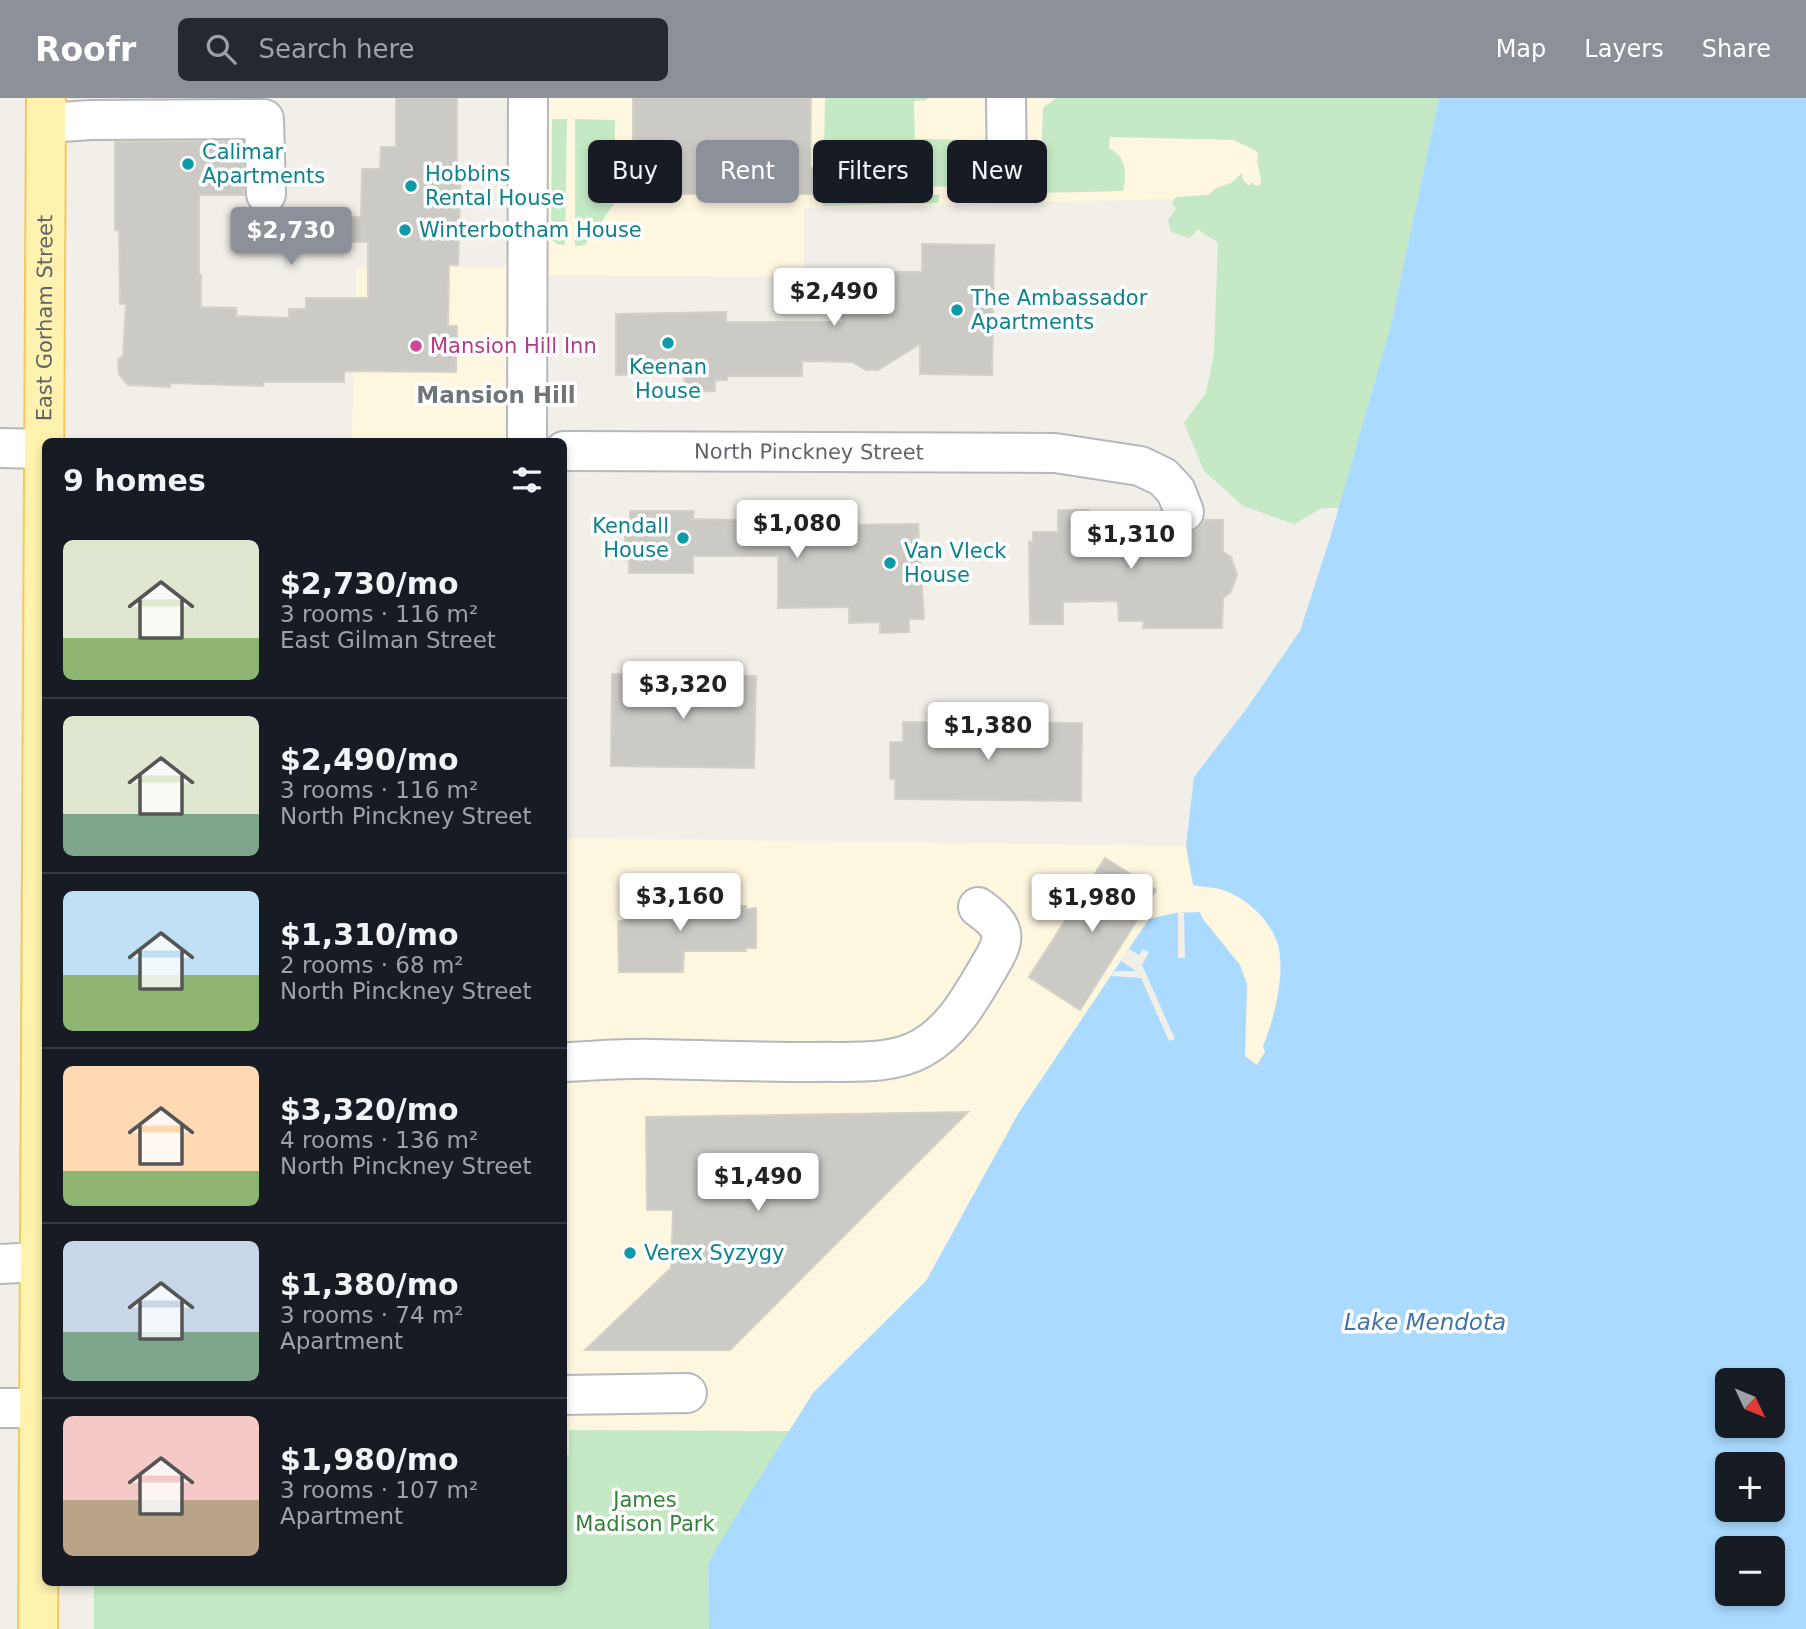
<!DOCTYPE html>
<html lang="en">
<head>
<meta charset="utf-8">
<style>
	:root { --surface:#171b24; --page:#242831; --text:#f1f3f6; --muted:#9ea1a6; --line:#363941; --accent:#8c9099 }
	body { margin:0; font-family:"DejaVu Sans",sans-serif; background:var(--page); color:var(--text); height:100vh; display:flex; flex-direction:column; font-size:26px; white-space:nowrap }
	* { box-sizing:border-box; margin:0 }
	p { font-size:23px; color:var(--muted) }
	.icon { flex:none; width:38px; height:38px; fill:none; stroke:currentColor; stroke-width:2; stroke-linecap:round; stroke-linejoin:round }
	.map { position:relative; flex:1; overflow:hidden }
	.sheet { position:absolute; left:42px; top:340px; width:525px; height:1148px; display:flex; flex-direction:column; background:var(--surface); border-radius:10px; box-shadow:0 4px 10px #0003 }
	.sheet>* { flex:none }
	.banner { position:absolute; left:588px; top:42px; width:665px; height:63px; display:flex; gap:14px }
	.needle { width:46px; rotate:134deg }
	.controls { position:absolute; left:1715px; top:1270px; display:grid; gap:14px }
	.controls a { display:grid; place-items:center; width:70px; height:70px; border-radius:10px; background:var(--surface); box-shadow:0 4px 10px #0003; font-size:35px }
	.price { position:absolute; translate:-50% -60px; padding:0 16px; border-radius:7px; background:#fff; color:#222; font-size:23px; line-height:46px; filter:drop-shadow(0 2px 4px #0008) }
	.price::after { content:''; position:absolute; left:50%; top:42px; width:21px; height:16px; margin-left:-10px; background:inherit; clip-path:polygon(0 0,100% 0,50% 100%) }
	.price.current { background:var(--accent); color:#fff }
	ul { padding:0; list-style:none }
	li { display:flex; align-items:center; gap:21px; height:175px; padding:0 21px }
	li+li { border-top:2px solid var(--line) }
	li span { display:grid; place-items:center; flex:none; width:196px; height:140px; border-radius:10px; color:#555 }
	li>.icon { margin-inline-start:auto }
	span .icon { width:84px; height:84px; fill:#fffc; stroke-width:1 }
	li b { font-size:30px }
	h2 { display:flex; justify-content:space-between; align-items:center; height:84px; padding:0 21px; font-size:30px }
	.pill { padding:0 24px; border-radius:10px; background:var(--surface); box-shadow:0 4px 10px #0003; font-size:24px; line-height:63px }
	.pill.current { background:var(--accent); color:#fff }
	header { display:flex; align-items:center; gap:42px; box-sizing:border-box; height:98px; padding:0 35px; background:var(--accent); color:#fff }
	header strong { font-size:33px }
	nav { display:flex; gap:38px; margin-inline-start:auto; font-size:24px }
	.search { width:490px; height:63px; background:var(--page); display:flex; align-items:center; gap:18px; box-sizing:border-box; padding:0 24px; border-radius:10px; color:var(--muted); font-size:26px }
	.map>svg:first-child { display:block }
</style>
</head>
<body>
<header>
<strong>Roofr</strong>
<div class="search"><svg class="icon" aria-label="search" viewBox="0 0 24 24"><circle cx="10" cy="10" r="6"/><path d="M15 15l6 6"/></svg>Search here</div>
<nav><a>Map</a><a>Layers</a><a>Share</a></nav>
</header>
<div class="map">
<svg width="1806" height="1531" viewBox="0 0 1806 1531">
	<rect width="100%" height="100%" fill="#f1efe8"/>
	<g fill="#fef7e0">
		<path d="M 528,0 L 1439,0 L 1419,95 L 804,110 L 804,179 L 528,177 L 527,343 L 352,343 L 356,169 L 527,169 Z"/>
		<path d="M 564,740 L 1186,748 L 1193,787 L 1221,791 L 1246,804 L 1265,822 L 1278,847 L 1280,875 L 1275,920 L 1263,948 L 1265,954 L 1257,967 L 1245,958 L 1247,886 L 1227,850 L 1204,822 L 1200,814 L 1175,815 L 1149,821 L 1018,1016 L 926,1183 L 813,1295 L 790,1333 L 564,1332 Z"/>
	</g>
	<g fill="#c5e8c5">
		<path d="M 825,0 L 927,0 L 927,2 L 914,3 L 915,41 L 972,42 L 970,52 L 952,89 L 893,87 L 870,72 L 841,70 L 841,97 L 869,97 L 869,82 L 893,95 L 940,97 L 938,105 L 823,108 Z"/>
		<path d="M 1056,0 L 1439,0 L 1390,231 L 1339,410 L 1322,410 L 1294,426 L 1243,408 L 1204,373 L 1184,325 L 1206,295 L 1214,255 L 1218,145 L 1198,131 L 1190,140 L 1171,134 L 1168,122 L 1176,111 L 1172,105 L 1176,99 L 1208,97 L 1216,90 L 1231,85 L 1242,75 L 1243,82 L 1249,88 L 1252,84 L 1256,88 L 1261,86 C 1261,73 1255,67 1258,54 L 1234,42 L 1110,39 L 1109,50 C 1127,59 1127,76 1123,93 L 956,97 L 981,49 L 983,84 L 1033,80 L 1038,77 L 1041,71 L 1043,10 Z"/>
		<path d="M 552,21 L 567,21 L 565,147 L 558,146 L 551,142 Z"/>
		<path d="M 575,21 L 615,22 L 614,106 L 585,147 L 575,148 Z"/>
		<path d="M 564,846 L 567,846 L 565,958 L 564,957 Z"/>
		<path d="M 569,1332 L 790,1333 L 708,1465 L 709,1531 L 94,1531 L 94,1484 L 564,1484 L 564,1357 L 569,1357 Z"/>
	</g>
	<path fill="#aadaff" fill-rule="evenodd" d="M 1439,0 L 1806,0 L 1806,1531 L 709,1531 L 708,1465 L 748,1398 L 813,1295 L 926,1183 L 1018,1016 L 1149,821 L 1175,815 L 1200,814 L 1202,820 L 1240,867 L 1247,886 L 1245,958 L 1257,967 L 1265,954 L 1263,948 C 1274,922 1286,875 1278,846 C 1270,821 1245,798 1220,791 C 1211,789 1201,789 1193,787 L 1186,748 L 1194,679 L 1247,610 L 1300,533 L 1330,440 L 1390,231 ZM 1727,1283 L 1773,1283 L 1773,1328 L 1727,1328 ZM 1727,1367 L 1773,1367 L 1773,1412 L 1727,1412 ZM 1727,1451 L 1773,1451 L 1773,1496 L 1727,1496 Z"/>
	<g fill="#f1efe8">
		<path d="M 1178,814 L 1184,815 L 1185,860 L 1178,860 Z"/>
		<path d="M 1129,851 L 1139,857 L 1143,851 L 1149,854 L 1142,867 L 1175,941 L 1169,943 L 1141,880 L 1111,878 L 1115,873 L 1136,873 L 1121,863 Z"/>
	</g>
	<g fill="#cccac5" stroke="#d6d1c6" stroke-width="2">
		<path d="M 396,0 L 457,0 L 457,68 L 461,68 L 458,167 L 449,167 L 448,228 L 457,228 L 456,274 L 344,273 L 344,284 L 264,284 L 263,288 L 170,285 L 170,289 L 128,287 L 119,276 L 118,262 L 123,257 L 126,206 L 120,206 L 119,132 L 115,132 L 115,44 L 243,43 L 244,97 L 199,97 L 199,177 L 201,177 L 201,209 L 236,210 L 236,218 L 289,220 L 289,211 L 306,211 L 306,200 L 368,200 L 368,144 L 352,144 L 352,119 L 361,119 L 362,71 L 380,71 L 381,49 L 396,49 Z"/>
		<path d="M 633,0 L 811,0 L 810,70 L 859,70 L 861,96 L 633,96 Z"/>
		<path d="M 922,146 L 994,147 L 992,277 L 920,276 L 920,246 L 878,272 L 866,272 L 852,264 L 802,263 L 802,278 L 727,278 L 727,282 L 715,282 L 715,293 L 685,294 L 684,275 L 616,277 L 616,216 L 726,214 L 726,224 L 842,224 L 842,189 L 858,189 L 859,174 L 922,174 Z"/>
		<path d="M 1058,412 L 1088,412 L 1088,422 L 1164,422 L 1171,431 L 1181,436 L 1192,434 L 1200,428 L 1204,422 L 1223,422 L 1223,454 L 1231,459 L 1237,477 L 1230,495 L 1223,500 L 1222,530 L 1143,530 L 1144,523 L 1119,523 L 1118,504 L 1111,503 L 1063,504 L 1063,526 L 1030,526 L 1029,444 L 1033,444 L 1033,434 L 1058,434 Z"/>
		<path d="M 630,413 L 694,413 L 693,421 L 741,422 L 741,428 L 793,429 L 793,414 L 826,414 L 826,427 L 918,426 L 924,521 L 909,521 L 909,534 L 880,535 L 880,524 L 849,525 L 849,509 L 778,510 L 778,458 L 693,458 L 693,475 L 629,475 L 629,463 L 625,462 L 625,422 L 630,422 Z"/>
		<path d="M 612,576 L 756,578 L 754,670 L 611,668 Z"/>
		<path d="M 903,624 L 1082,625 L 1081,703 L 895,701 L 895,681 L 890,681 L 890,644 L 903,644 Z"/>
		<path d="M 1105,760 L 1156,792 L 1080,912 L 1029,879 Z"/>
		<path d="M 624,803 L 688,803 L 688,807 L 746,808 L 746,811 L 756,810 L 756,850 L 746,850 L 746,853 L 684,853 L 683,874 L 619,874 L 618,825 L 619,823 L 624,823 Z"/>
		<path d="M 968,1014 L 730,1252 L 585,1252 L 671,1170 L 673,1112 L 647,1112 L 646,1019 Z"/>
	</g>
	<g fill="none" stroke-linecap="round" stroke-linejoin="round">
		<g stroke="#b5b8bc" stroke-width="42">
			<g id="minor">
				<path d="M 1006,0 L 1007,80"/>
				<path d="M 46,25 L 91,22 L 264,21 L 266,96"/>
				<path d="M 527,343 L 528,0"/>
				<path d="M 0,350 L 46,351"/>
				<path id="s1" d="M 564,353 L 1055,355 L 1140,368 L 1163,379 L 1176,393 L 1184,414"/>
				<path d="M 564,964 C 593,963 624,960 654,961 C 707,962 760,964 813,964 C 849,963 890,968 922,950 C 954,932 971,899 989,869 C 1007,839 1007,830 978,809"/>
				<path d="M 0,1166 L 40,1164"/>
				<path d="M 564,1297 L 687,1295"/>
				<path d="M 0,1310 L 46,1310"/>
			</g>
		</g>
		<g stroke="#f2c960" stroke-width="42">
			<g id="major">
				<path id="s2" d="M 38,1531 L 46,0"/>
			</g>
		</g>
		<use href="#minor" stroke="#fff" stroke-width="38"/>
		<use href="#major" stroke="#fff2af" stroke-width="38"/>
	</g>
	<g fill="#0f9aa8" stroke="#fff" stroke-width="2.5">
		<circle cx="188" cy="66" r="7"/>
		<circle cx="411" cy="88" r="7"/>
		<circle cx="405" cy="132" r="7"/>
		<circle cx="957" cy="212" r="7"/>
		<circle cx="668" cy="245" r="7"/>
		<circle cx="683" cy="440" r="7"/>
		<circle cx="890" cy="465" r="7"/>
		<circle cx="630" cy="1155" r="7"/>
	</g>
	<circle fill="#d1479c" stroke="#fff" stroke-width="2.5" cx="416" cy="248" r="7"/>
	<g text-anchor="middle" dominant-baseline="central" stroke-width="7" stroke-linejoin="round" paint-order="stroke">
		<g font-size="21" fill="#0d838f" stroke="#fff" text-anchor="start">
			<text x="202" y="54">Calimar<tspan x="202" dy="24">Apartments</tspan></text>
			<text x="425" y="76">Hobbins<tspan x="425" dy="24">Rental House</tspan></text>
			<text x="419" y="132">Winterbotham House</text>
			<text x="971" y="200">The Ambassador<tspan x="971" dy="24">Apartments</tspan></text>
			<text x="668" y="269" text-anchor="middle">Keenan<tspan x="668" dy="24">House</tspan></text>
			<text x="669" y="428" text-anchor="end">Kendall<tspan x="669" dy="24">House</tspan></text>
			<text x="904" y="453">Van Vleck<tspan x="904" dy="24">House</tspan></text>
			<text x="644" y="1155">Verex Syzygy</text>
		</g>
		<g font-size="21" fill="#5f6368" stroke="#fff">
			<text stroke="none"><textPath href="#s2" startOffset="1311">East Gorham Street</textPath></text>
			<text stroke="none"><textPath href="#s1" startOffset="245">North Pinckney Street</textPath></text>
		</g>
		<g font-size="21" fill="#b23c85" stroke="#fff" text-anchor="start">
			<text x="430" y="248">Mansion Hill Inn</text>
		</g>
		<g font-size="21" fill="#348238" stroke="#fff">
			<text x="645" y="1402">James<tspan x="645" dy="24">Madison Park</tspan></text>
		</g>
		<g font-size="23" font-weight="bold" fill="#70757a" stroke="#fff">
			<text x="496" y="297">Mansion Hill</text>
		</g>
		<g font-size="23" font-style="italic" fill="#4174aa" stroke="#fff">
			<text x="1425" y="1224">Lake Mendota</text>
		</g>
	</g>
</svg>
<div class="controls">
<a><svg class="needle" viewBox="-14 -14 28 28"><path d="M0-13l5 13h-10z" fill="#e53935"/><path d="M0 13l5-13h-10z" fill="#9ea1a6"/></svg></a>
<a>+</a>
<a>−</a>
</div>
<b class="price current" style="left:291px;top:169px">$2,730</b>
<b class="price" style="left:834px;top:230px">$2,490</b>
<b class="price" style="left:797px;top:462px">$1,080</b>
<b class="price" style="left:1131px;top:473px">$1,310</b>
<b class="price" style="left:683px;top:623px">$3,320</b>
<b class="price" style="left:988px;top:664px">$1,380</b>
<b class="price" style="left:680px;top:835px">$3,160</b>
<b class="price" style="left:1092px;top:836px">$1,980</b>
<b class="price" style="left:758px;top:1115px">$1,490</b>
<div class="banner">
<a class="pill">Buy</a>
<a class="pill current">Rent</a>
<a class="pill">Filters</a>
<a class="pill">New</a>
</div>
<section class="sheet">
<h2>9 homes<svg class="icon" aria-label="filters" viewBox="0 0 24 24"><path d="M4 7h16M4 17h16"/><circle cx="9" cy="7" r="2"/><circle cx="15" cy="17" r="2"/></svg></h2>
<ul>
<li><span style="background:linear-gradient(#dfe7d0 70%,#8fb573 0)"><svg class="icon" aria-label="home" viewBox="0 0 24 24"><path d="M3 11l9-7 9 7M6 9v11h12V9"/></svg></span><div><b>$2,730/mo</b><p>3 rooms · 116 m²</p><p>East Gilman Street</p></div></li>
<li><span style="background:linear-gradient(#dfe7d0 70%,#7fa58c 0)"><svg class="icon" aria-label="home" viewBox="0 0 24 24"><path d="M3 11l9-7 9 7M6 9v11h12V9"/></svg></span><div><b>$2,490/mo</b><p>3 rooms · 116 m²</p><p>North Pinckney Street</p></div></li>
<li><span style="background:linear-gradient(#bfe0f5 60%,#8fb573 0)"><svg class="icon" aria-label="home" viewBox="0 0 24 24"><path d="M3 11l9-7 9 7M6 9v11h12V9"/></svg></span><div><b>$1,310/mo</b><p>2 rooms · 68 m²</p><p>North Pinckney Street</p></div></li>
<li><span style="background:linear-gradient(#ffd9b3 75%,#8fb573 0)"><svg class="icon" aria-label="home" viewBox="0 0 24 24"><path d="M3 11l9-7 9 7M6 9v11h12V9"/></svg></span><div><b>$3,320/mo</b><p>4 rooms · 136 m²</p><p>North Pinckney Street</p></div></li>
<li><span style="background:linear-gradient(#c9d6e8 65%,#7fa58c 0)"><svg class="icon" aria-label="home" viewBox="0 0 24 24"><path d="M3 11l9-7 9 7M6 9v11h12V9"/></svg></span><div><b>$1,380/mo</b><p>3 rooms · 74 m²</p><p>Apartment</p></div></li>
<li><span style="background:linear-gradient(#f6c9c9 60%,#b9a48a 0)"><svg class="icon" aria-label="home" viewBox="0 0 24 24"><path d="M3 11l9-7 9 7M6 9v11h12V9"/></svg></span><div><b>$1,980/mo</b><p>3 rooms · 107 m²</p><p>Apartment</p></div></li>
</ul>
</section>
</div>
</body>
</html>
